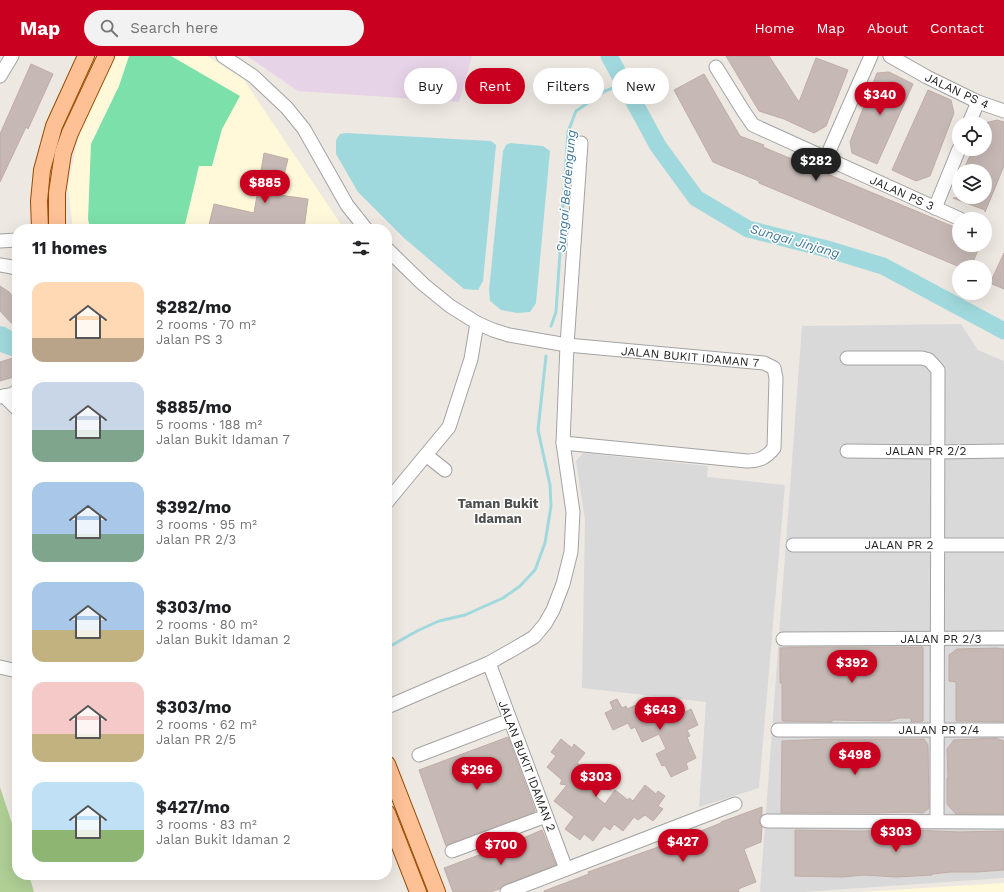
<!DOCTYPE html>
<html lang="en">
<head>
<meta charset="utf-8">
<style>
	:root { --surface:#fff; --page:#f2f2f2; --text:#202124; --muted:#757577; --accent:#c9001f }
	body { margin:0; font-family:"Work Sans",sans-serif; background:var(--page); color:var(--text); height:100vh; display:flex; flex-direction:column; font-size:15px; white-space:nowrap }
	* { box-sizing:border-box; margin:0 }
	p { font-size:13px; color:var(--muted) }
	.icon { flex:none; width:22px; height:22px; fill:none; stroke:currentColor; stroke-width:2; stroke-linecap:round; stroke-linejoin:round }
	.map { position:relative; flex:1; overflow:hidden }
	.panel { position:absolute; left:12px; top:168px; width:380px; height:656px; display:flex; flex-direction:column; background:var(--surface); border-radius:16px; box-shadow:0 4px 16px #0002 }
	.panel>* { flex:none }
	.guide { position:absolute; left:404px; top:12px; width:380px; height:36px; display:flex; gap:8px }
	.buttons { position:absolute; left:952px; top:60px; display:grid; gap:8px }
	.buttons a { display:grid; place-items:center; width:40px; height:40px; border-radius:50%; background:var(--surface); box-shadow:0 4px 16px #0002; font-size:20px }
	.price { position:absolute; translate:-50% -34px; padding:0 9px; border-radius:14px; background:var(--accent); color:#fff; font-size:13px; line-height:26px; filter:drop-shadow(0 1px 2px #0008) }
	.price::after { content:''; position:absolute; left:50%; top:24px; width:12px; height:9px; margin-left:-6px; background:inherit; clip-path:polygon(0 0,100% 0,50% 100%) }
	.price.active { background:#222; color:#fff }
	ul { padding:0; list-style:none }
	li { display:flex; align-items:center; gap:12px; height:100px; padding:0 20px }
	li span { display:grid; place-items:center; flex:none; width:112px; height:80px; border-radius:12px; color:#555 }
	li>.icon { margin-inline-start:auto }
	span .icon { width:48px; height:48px; fill:#fffc; stroke-width:1 }
	li b { font-size:17px }
	h2 { display:flex; justify-content:space-between; align-items:center; height:48px; padding:0 20px; font-size:17px }
	.pill { padding:0 14px; border-radius:18px; background:var(--surface); box-shadow:0 4px 16px #0002; font-size:14px; line-height:36px }
	.pill.active { background:var(--accent); color:#fff }
	header { display:flex; align-items:center; gap:24px; box-sizing:border-box; height:56px; padding:0 20px; background:var(--accent); color:#fff }
	header strong { font-size:19px }
	nav { display:flex; gap:22px; margin-inline-start:auto; font-size:14px }
	.search { width:280px; height:36px; background:var(--page); display:flex; align-items:center; gap:10px; box-sizing:border-box; padding:0 14px; border-radius:22px; color:var(--muted); font-size:15px }
	.map>svg:first-child { display:block }
</style>
</head>
<body>
<header>
<strong>Map</strong>
<div class="search"><svg class="icon" aria-label="search" viewBox="0 0 24 24"><circle cx="10" cy="10" r="6"/><path d="M15 15l6 6"/></svg>Search here</div>
<nav><a>Home</a><a>Map</a><a>About</a><a>Contact</a></nav>
</header>
<div class="map">
<svg width="1004" height="836" viewBox="0 0 1004 836">
	<rect width="100%" height="100%" fill="#eee8e2"/>
	<g fill="#dad9d9">
		<path d="M 961,268 L 978,294 L 1004,305 L 1004,822 L 803,836 L 760,836 L 802,270 Z"/>
		<path d="M 583,397 L 708,410 L 707,421 L 785,429 L 759,732 L 699,751 L 706,646 L 582,632 L 585,464 L 576,405 Z"/>
	</g>
	<path fill="#e7d3e7" d="M 247,0 L 472,0 L 459,46 L 298,35 Z"/>
	<g fill="#fff9da">
		<path d="M 116,0 L 207,0 L 244,24 L 344,173 L 73,173 L 68,131 L 78,82 Z"/>
		<path d="M 1004,827 L 1004,836 L 860,836 Z"/>
	</g>
	<path fill="#afcf95" d="M 0,731 L 17,783 L 17,819 L 29,819 L 34,836 L 0,836 Z"/>
	<path fill="#7ce0aa" d="M 129,0 L 171,0 L 240,40 L 222,73 L 212,110 L 199,110 L 184,173 L 90,173 L 88,163 L 91,88 L 119,30 Z"/>
	<g fill="#a0d9dd">
		<path d="M 346,77 L 491,85 L 496,89 L 483,225 L 478,234 L 464,233 L 404,182 L 358,136 L 336,98 L 336,84 L 340,78 Z"/>
		<path d="M 510,87 L 543,90 L 550,95 L 536,247 L 530,256 L 517,257 L 501,254 L 490,245 L 489,234 L 503,95 L 506,89 Z"/>
		<path d="M 0,270 L 5,271 L 17,278 L 17,302 L 0,296 Z"/>
	</g>
	<g fill="none" stroke-linecap="round" stroke-linejoin="round">
		<g stroke="#a0d9dd" stroke-width="3">
			<path d="M 551,270 L 556,256 L 568,76 L 576,55 L 605,35 L 624,28"/>
			<path d="M 387,592 L 417,575 L 439,565 L 465,559 L 503,542 L 520,530 L 535,514 L 545,487 L 551,450 L 550,429 L 538,374 L 546,300"/>
		</g>
		<path stroke="#a0d9dd" stroke-width="17" d="M 609,0 L 658,90 L 696,142 L 748,173 L 827,193 L 883,210 L 1004,275"/>
	</g>
	<g fill="#c6b9b5" stroke="#c0aca4">
		<path d="M 726,0 L 769,0 L 799,46 L 816,2 L 848,14 L 826,70 L 814,77 L 784,63 L 759,55 Z"/>
		<path d="M 31,8 L 53,18 L 28,73 L 26,71 L 0,126 L 0,78 Z"/>
		<path d="M 889,16 L 913,28 L 877,108 L 852,97 L 850,86 L 877,17 Z"/>
		<path d="M 704,18 L 740,80 L 764,89 L 763,91 L 959,173 L 959,189 L 980,189 L 971,211 L 960,211 L 759,127 L 759,125 L 713,106 L 674,34 Z"/>
		<path d="M 928,34 L 951,44 L 954,57 L 930,120 L 916,125 L 892,114 Z"/>
		<path d="M 997,64 L 1004,66 L 1004,110 L 985,156 L 985,154 L 953,142 L 985,141 L 985,115 L 963,115 L 973,93 L 985,93 L 985,67 Z"/>
		<path d="M 264,97 L 288,103 L 279,139 L 308,143 L 304,173 L 208,173 L 214,148 L 254,157 Z"/>
		<path d="M 1004,197 L 1004,233 L 990,227 Z"/>
		<path d="M 0,230 L 9,236 L 17,246 L 17,273 L 0,255 Z"/>
		<path d="M 13,302 L 17,316 L 17,320 L 0,325 L 0,306 Z"/>
		<path d="M 815,591 L 923,591 L 923,665 L 911,666 L 911,662 L 899,662 L 889,665 L 832,664 L 832,666 L 782,665 L 782,627 L 780,627 L 780,592 Z"/>
		<path d="M 996,592 L 1004,593 L 1004,666 L 956,665 L 956,626 L 949,625 L 949,599 L 957,593 Z"/>
		<path d="M 617,643 L 622,652 L 626,650 L 627,653 L 647,644 L 652,655 L 658,653 L 660,657 L 681,647 L 685,656 L 691,653 L 698,669 L 687,674 L 690,680 L 687,681 L 696,702 L 686,707 L 688,713 L 671,721 L 665,709 L 662,710 L 656,698 L 666,693 L 659,678 L 642,686 L 635,671 L 631,673 L 628,667 L 613,674 L 605,657 L 613,653 L 610,646 Z"/>
		<path d="M 508,681 L 535,754 L 535,756 L 449,788 L 446,790 L 419,714 Z"/>
		<path d="M 995,682 L 1004,685 L 1004,758 L 956,758 L 947,748 L 947,722 L 948,722 L 947,693 L 954,684 Z"/>
		<path d="M 561,683 L 572,692 L 574,688 L 585,697 L 577,707 L 582,710 L 580,712 L 600,728 L 592,737 L 605,748 L 615,734 L 628,744 L 629,742 L 633,745 L 645,729 L 656,738 L 658,735 L 665,740 L 658,750 L 663,753 L 653,765 L 645,759 L 638,764 L 634,761 L 623,775 L 614,768 L 610,774 L 604,770 L 593,785 L 584,778 L 580,784 L 565,773 L 574,761 L 554,745 L 567,729 L 560,728 L 562,724 L 547,711 L 556,700 L 551,696 Z"/>
		<path d="M 829,683 L 924,683 L 928,689 L 929,752 L 923,757 L 909,756 L 875,757 L 781,757 L 782,685 Z"/>
		<path d="M 762,751 L 762,759 L 760,761 L 759,765 L 760,769 L 762,771 L 761,786 L 744,793 L 756,826 L 738,833 L 739,836 L 544,836 L 544,835 L 589,818 L 588,816 L 678,784 L 721,767 L 721,766 Z"/>
		<path d="M 542,774 L 556,809 L 504,829 L 500,833 L 490,836 L 453,836 L 444,812 L 514,786 Z"/>
		<path d="M 795,774 L 854,775 L 912,774 L 959,776 L 1004,775 L 1004,814 L 977,816 L 951,816 L 932,818 L 932,819 L 896,821 L 865,819 L 842,821 L 795,820 Z"/>
	</g>
	<g fill="none" stroke-linecap="round" stroke-linejoin="round">
		<g stroke="#a3a3a3" stroke-width="15">
			<g id="minor">
				<path d="M 223,0 L 253,20 L 287,52 L 304,73 L 347,149 L 366,173"/>
				<path d="M 890,0 L 927,21 L 978,46 L 1004,55"/>
				<path d="M 716,11 L 744,56 L 753,69 L 960,163"/>
				<path d="M 0,20 L 12,0"/>
				<path d="M 969,67 L 978,46"/>
				<path d="M 826,102 L 871,0"/>
				<path d="M 935,152 L 959,93"/>
				<path d="M 0,185 L 17,184"/>
				<path d="M 387,193 L 423,228 L 450,250 L 477,267 L 493,274 L 509,279 L 567,289 L 764,307 L 774,312 L 776,322 L 774,392 C 766,402 759,405 747,405 L 563,387"/>
				<path d="M 0,209 L 12,211 L 17,213"/>
				<path d="M 847,302 L 922,302 L 929,304 L 938,314 L 937,765"/>
				<path d="M 4,340 L 17,353"/>
				<path d="M 0,341 L 13,338 L 17,335"/>
				<path d="M 847,395 L 938,396 L 1004,395"/>
				<path d="M 426,399 L 445,414"/>
				<path d="M 387,446 L 449,371 L 471,303 L 477,267"/>
				<path d="M 793,489 L 1004,489"/>
				<path d="M 783,583 L 1004,582"/>
				<path d="M 489,607 L 566,813"/>
				<path d="M 0,611 L 17,615"/>
				<path d="M 387,651 L 489,607 L 512,594 L 534,581 L 545,568 L 553,554 L 563,528 L 571,496 L 573,456 L 563,387 L 567,289 L 581,87"/>
				<path d="M 778,674 L 1004,674"/>
				<path d="M 419,699 L 510,664"/>
				<path d="M 767,765 L 1004,766"/>
				<path d="M 452,795 L 546,760"/>
				<path d="M 507,836 L 735,748"/>
			</g>
		</g>
		<g stroke="#954c00" stroke-width="18">
			<g id="major">
				<path d="M 40,173 L 39,145 L 42,114 L 54,70 L 86,0"/>
				<path d="M 57,173 L 57,137 L 63,97 L 70,77 L 106,0"/>
				<path d="M 387,708 L 437,836"/>
				<path d="M 387,757 L 418,836"/>
			</g>
		</g>
		<use href="#minor" stroke="#fff" stroke-width="13"/>
		<use href="#major" stroke="#fec196" stroke-width="16"/>
	</g>
	<g text-anchor="middle" dominant-baseline="central" stroke-width="3" stroke-linejoin="round" paint-order="stroke">
		<g font-size="12" fill="#1c1c1c" stroke="#fff">
			<text transform="translate(957 35) rotate(25)">JALAN PS 4</text>
			<text transform="translate(902 137) rotate(24)">JALAN PS 3</text>
			<text transform="translate(690 301) rotate(5)">JALAN BUKIT IDAMAN 7</text>
			<text x="926" y="395">JALAN PR 2/2</text>
			<text x="899" y="489">JALAN PR 2</text>
			<text x="941" y="583">JALAN PR 2/3</text>
			<text x="939" y="674">JALAN PR 2/4</text>
			<text transform="translate(527 710) rotate(69)">JALAN BUKIT IDAMAN 2</text>
		</g>
		<g font-size="13" font-style="italic" fill="#3f7896" stroke="#fff">
			<text transform="translate(566 135) rotate(-85)">Sungai Berdengung</text>
			<text transform="translate(795 185) rotate(16)">Sungai Jinjang</text>
		</g>
		<g font-size="13" font-weight="bold" fill="#4f4f4f" stroke="#fff">
			<text x="498" y="447">Taman Bukit<tspan x="498" dy="15">Idaman</tspan></text>
		</g>
	</g>
</svg>
<div class="buttons">
<a><svg class="icon" aria-label="locate" viewBox="0 0 24 24"><circle cx="12" cy="12" r="6"/><path d="M12 2v4M12 18v4M2 12h4M18 12h4"/></svg></a>
<a><svg class="icon" aria-label="layers" viewBox="0 0 24 24"><path d="M12 4l9 5-9 5-9-5zM3 14l9 5 9-5"/></svg></a>
<a>+</a>
<a>−</a>
</div>
<b class="price" style="left:880px;top:60px">$340</b>
<b class="price active" style="left:816px;top:126px">$282</b>
<b class="price" style="left:265px;top:148px">$885</b>
<b class="price" style="left:852px;top:628px">$392</b>
<b class="price" style="left:660px;top:675px">$643</b>
<b class="price" style="left:855px;top:720px">$498</b>
<b class="price" style="left:477px;top:735px">$296</b>
<b class="price" style="left:596px;top:742px">$303</b>
<b class="price" style="left:896px;top:797px">$303</b>
<b class="price" style="left:683px;top:807px">$427</b>
<b class="price" style="left:501px;top:810px">$700</b>
<div class="guide">
<a class="pill">Buy</a>
<a class="pill active">Rent</a>
<a class="pill">Filters</a>
<a class="pill">New</a>
</div>
<section class="panel">
<h2>11 homes<svg class="icon" aria-label="filters" viewBox="0 0 24 24"><path d="M4 7h16M4 17h16"/><circle cx="9" cy="7" r="2"/><circle cx="15" cy="17" r="2"/></svg></h2>
<ul>
<li><span style="background:linear-gradient(#ffd9b3 70%,#b9a48a 0)"><svg class="icon" aria-label="home" viewBox="0 0 24 24"><path d="M3 11l9-7 9 7M6 9v11h12V9"/></svg></span><div><b>$282/mo</b><p>2 rooms · 70 m²</p><p>Jalan PS 3</p></div></li>
<li><span style="background:linear-gradient(#c9d6e8 60%,#7fa58c 0)"><svg class="icon" aria-label="home" viewBox="0 0 24 24"><path d="M3 11l9-7 9 7M6 9v11h12V9"/></svg></span><div><b>$885/mo</b><p>5 rooms · 188 m²</p><p>Jalan Bukit Idaman 7</p></div></li>
<li><span style="background:linear-gradient(#a9c7e8 65%,#7fa58c 0)"><svg class="icon" aria-label="home" viewBox="0 0 24 24"><path d="M3 11l9-7 9 7M6 9v11h12V9"/></svg></span><div><b>$392/mo</b><p>3 rooms · 95 m²</p><p>Jalan PR 2/3</p></div></li>
<li><span style="background:linear-gradient(#a9c7e8 60%,#c2b280 0)"><svg class="icon" aria-label="home" viewBox="0 0 24 24"><path d="M3 11l9-7 9 7M6 9v11h12V9"/></svg></span><div><b>$303/mo</b><p>2 rooms · 80 m²</p><p>Jalan Bukit Idaman 2</p></div></li>
<li><span style="background:linear-gradient(#f6c9c9 65%,#c2b280 0)"><svg class="icon" aria-label="home" viewBox="0 0 24 24"><path d="M3 11l9-7 9 7M6 9v11h12V9"/></svg></span><div><b>$303/mo</b><p>2 rooms · 62 m²</p><p>Jalan PR 2/5</p></div></li>
<li><span style="background:linear-gradient(#bfe0f5 60%,#8fb573 0)"><svg class="icon" aria-label="home" viewBox="0 0 24 24"><path d="M3 11l9-7 9 7M6 9v11h12V9"/></svg></span><div><b>$427/mo</b><p>3 rooms · 83 m²</p><p>Jalan Bukit Idaman 2</p></div></li>
</ul>
</section>
</div>
</body>
</html>
